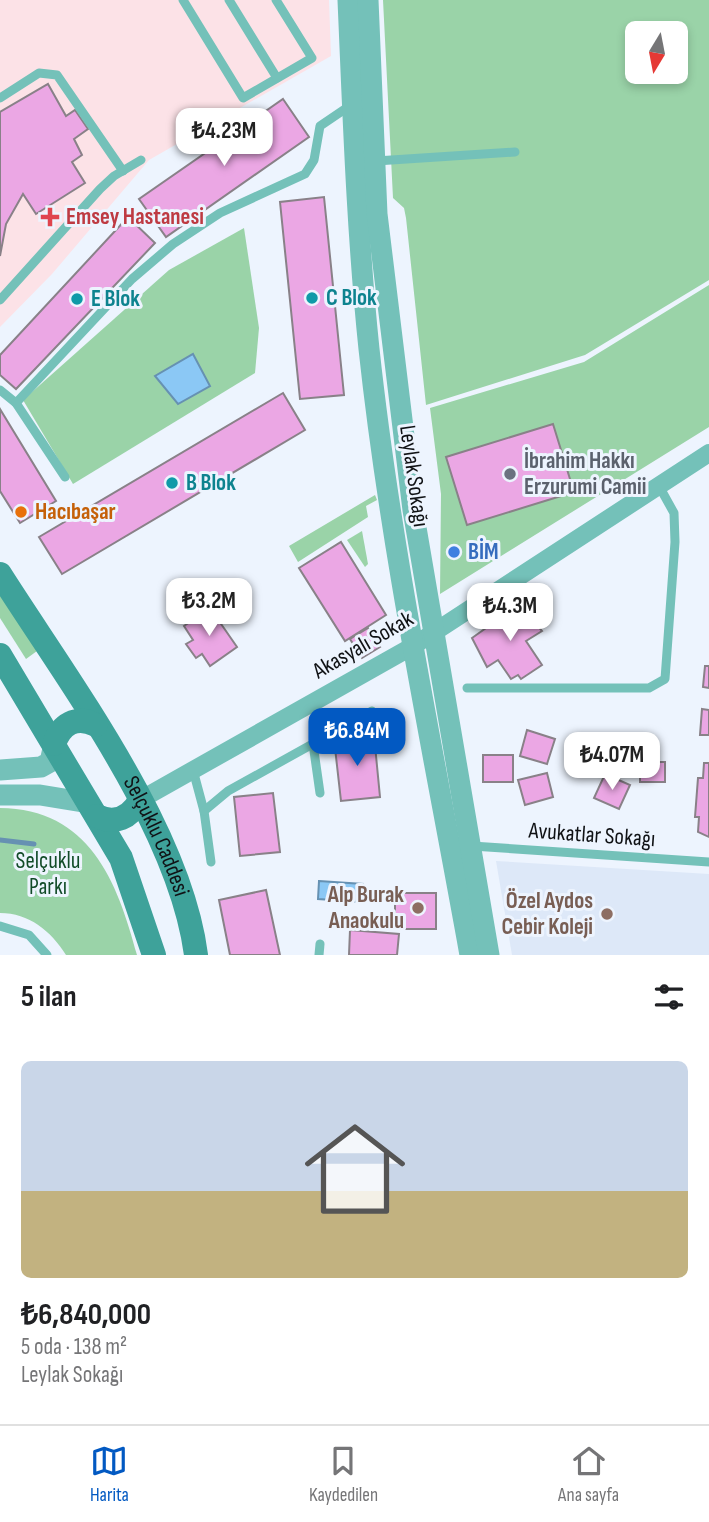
<!DOCTYPE html>
<html lang="tr">
<head>
<meta charset="utf-8">
<style>
	:root { --surface:#fff; --page:#f2f2f2; --text:#202124; --muted:#757577; --line:#e0e0e0; --accent:#0259c2 }
	body { margin:0; font-family:"Sofia Sans Condensed",sans-serif; background:var(--page); color:var(--text); height:100vh; display:flex; flex-direction:column; font-size:26px; white-space:nowrap }
	* { box-sizing:border-box; margin:0 }
	p { font-size:23px; color:var(--muted) }
	.icon { flex:none; width:38px; height:38px; fill:none; stroke:currentColor; stroke-width:2; stroke-linecap:round; stroke-linejoin:round }
	.map { position:relative; height:955px; overflow:hidden }
	.side { display:flex; flex-direction:column; background:var(--surface); flex:1 }
	.side>* { flex:none }
	.needle { width:46px; rotate:190deg }
	.controls { position:absolute; left:625px; top:21px; display:grid; gap:14px }
	.controls a { display:grid; place-items:center; width:63px; height:63px; border-radius:10px; background:var(--surface); box-shadow:0 4px 10px #0003; font-size:35px }
	.price { position:absolute; translate:-50% -60px; padding:0 16px; border-radius:14px; background:#fff; color:#222; font-size:23px; line-height:46px; filter:drop-shadow(0 2px 4px #0008) }
	.price::after { content:''; position:absolute; left:50%; top:42px; width:21px; height:16px; margin-left:-10px; background:inherit; clip-path:polygon(0 0,100% 0,50% 100%) }
	.price.active { background:var(--accent); color:#fff }
	ul { padding:0; list-style:none }
	li { display:grid; align-content:center; gap:14px; height:371px; padding:0 21px }
	li span { display:grid; place-items:center; height:217px; border-radius:10px; color:#555 }
	li>.icon { margin-inline-start:auto }
	span .icon { width:126px; height:126px; fill:#fffc; stroke-width:1 }
	li b { font-size:30px }
	h2 { display:flex; justify-content:space-between; align-items:center; height:84px; padding:0 21px; font-size:30px }
	.dock { display:flex; justify-content:space-around; align-items:center; height:98px; border-top:2px solid var(--line); background:var(--surface); font-size:19px; color:var(--muted) }
	.dock a { display:grid; justify-items:center; gap:4px }
	.dock .active { color:var(--accent) }
	.map>svg:first-child { display:block }
</style>
</head>
<body>
<div class="map">
<svg width="709" height="955" viewBox="0 0 709 955">
	<rect width="100%" height="100%" fill="#edf4fe"/>
	<path fill="#dde8f8" d="M 496,861 L 709,874 L 709,955 L 512,955 Z"/>
	<path fill="#fce2e7" d="M 0,0 L 329,0 L 331,56 L 149,160 L 52,274 L 0,327 Z"/>
	<g fill="#9ad3a8" fill-rule="evenodd">
		<path d="M 383,0 L 709,0 L 709,280 L 585,355 L 426,405 L 406,218 L 404,208 L 393,198 ZM 637,33 L 676,33 L 676,72 L 637,72 Z"/>
		<path d="M 244,228 L 259,328 L 255,373 L 73,484 L 23,400 L 169,270 Z"/>
		<path d="M 709,285 L 709,427 L 440,594 L 441,494 L 430,408 L 584,362 Z"/>
		<path d="M 375,495 L 377,500 L 366,506 L 368,517 L 298,562 L 289,546 Z"/>
		<path d="M 362,531 L 368,564 L 365,567 L 347,540 Z"/>
		<path d="M 0,592 L 37,651 L 26,659 L 0,618 Z"/>
		<path d="M 0,808 C 89,809 117,880 137,955 L 66,955 C 51,931 29,913 0,913 Z"/>
	</g>
	<g fill="#8bc8f5" stroke="#6691b2" stroke-width="2">
		<path d="M 193,354 L 210,386 L 178,404 L 155,376 Z"/>
		<path d="M 319,881 L 363,884 L 362,902 L 318,899 Z"/>
	</g>
	<g fill="none" stroke-linecap="round" stroke-linejoin="round">
		<path stroke="#6691b2" stroke-width="5" d="M 0,840 L 34,844"/>
	</g>
	<g fill="#eba7e4" stroke="#898188" stroke-width="2">
		<path d="M 48,84 L 66,116 L 75,110 L 88,129 L 74,139 L 82,155 L 72,162 L 85,183 L 36,214 L 23,194 L 6,224 L 0,256 L 0,112 Z"/>
		<path d="M 283,99 L 309,137 L 166,237 L 139,199 Z"/>
		<path d="M 324,197 L 344,395 L 300,399 L 280,202 Z"/>
		<path d="M 128,217 L 155,243 L 16,389 L 0,375 L 0,355 Z"/>
		<path d="M 283,393 L 305,430 L 62,574 L 39,537 Z"/>
		<path d="M 0,409 L 56,501 L 20,523 L 0,491 Z"/>
		<path d="M 553,424 L 574,492 L 467,525 L 446,457 Z"/>
		<path d="M 341,542 L 386,615 L 345,641 L 299,568 Z"/>
		<path d="M 520,604 L 542,631 L 526,641 L 542,665 L 521,679 L 518,675 L 511,679 L 498,660 L 487,667 L 472,638 Z"/>
		<path d="M 210,608 L 237,647 L 210,666 L 202,654 L 196,658 L 186,644 L 193,640 L 184,626 Z"/>
		<path d="M 368,628 L 380,647 L 362,658 L 350,639 Z"/>
		<path d="M 705,666 L 709,666 L 709,688 L 703,687 Z"/>
		<path d="M 702,709 L 709,710 L 709,735 L 700,735 Z"/>
		<path d="M 527,730 L 555,739 L 547,764 L 520,756 Z"/>
		<path d="M 625,734 L 634,757 L 609,767 L 600,743 Z"/>
		<path d="M 374,735 L 380,797 L 341,801 L 334,739 Z"/>
		<rect x="483" y="755" width="30" height="27"/>
		<rect x="640" y="762" width="25" height="20"/>
		<path d="M 704,763 L 709,763 L 709,837 L 698,832 L 699,817 L 695,817 L 698,778 L 703,778 Z"/>
		<path d="M 547,773 L 553,797 L 525,805 L 518,780 Z"/>
		<path d="M 605,774 L 630,785 L 619,809 L 594,798 Z"/>
		<path d="M 273,793 L 280,852 L 240,856 L 234,797 Z"/>
		<path d="M 266,890 L 280,955 L 230,955 L 219,900 Z"/>
		<rect x="395" y="893" width="41" height="36"/>
		<path d="M 350,930 L 399,934 L 397,955 L 349,955 Z"/>
	</g>
	<g fill="none" stroke-linecap="round" stroke-linejoin="round">
		<g stroke="#74c1b9" stroke-width="9">
			<path d="M 183,0 L 243,98 L 312,58 L 276,0"/>
			<path d="M 229,0 L 277,78"/>
			<path d="M 0,98 L 39,73 L 57,75 L 123,171"/>
			<path d="M 376,161 L 515,152"/>
			<path d="M 0,300 L 100,189 L 114,176 L 141,160"/>
			<path d="M 0,390 L 16,403 L 65,477"/>
			<path d="M 16,403 L 132,279 L 173,244 L 220,213 L 305,174 L 314,160 L 320,126 L 351,105"/>
			<path d="M 467,688 L 649,688 L 665,679 L 675,542 L 674,513 L 659,486"/>
			<path d="M 313,744 L 320,793"/>
			<path d="M 193,770 L 204,811 L 211,862"/>
			<path d="M 204,811 L 228,791 L 372,711"/>
			<path d="M 472,846 L 709,862"/>
			<path d="M 0,926 L 29,935 L 47,955"/>
			<path d="M 319,955 L 320,944"/>
		</g>
		<path stroke="#74c1b9" stroke-width="18" d="M 140,800 L 413,646 L 709,453"/>
		<g stroke="#74c1b9" stroke-width="21">
			<path d="M 348,0 C 353,116 357,233 369,349 C 391,553 434,754 470,955"/>
			<path d="M 368,0 L 377,214 L 413,510 L 489,955"/>
			<path d="M 0,770 L 41,767 L 50,762 L 54,744"/>
			<path d="M 0,795 L 40,795 L 89,803"/>
		</g>
		<g stroke="#3ea29a" stroke-width="24">
			<path id="s1" d="M 0,574 C 68,681 180,829 196,955"/>
			<path d="M 0,655 L 121,858 L 154,955"/>
			<path d="M 54,744 C 61,724 76,715 96,725"/>
			<path d="M 97,816 C 115,825 130,818 140,800"/>
		</g>
	</g>
	<path fill="#e0444e" stroke="#edf4fe" stroke-width="2.5" d="M46.5 206.5h7v7h7v7h-7v7h-7v-7h-7v-7h7z"/>
	<g fill="#0f9aa8" stroke="#edf4fe" stroke-width="2.5">
		<circle cx="312" cy="298" r="7"/>
		<circle cx="77" cy="299" r="7"/>
		<circle cx="172" cy="483" r="7"/>
	</g>
	<circle fill="#6b7280" stroke="#edf4fe" stroke-width="2.5" cx="510" cy="474" r="7"/>
	<circle fill="#e8710a" stroke="#edf4fe" stroke-width="2.5" cx="21" cy="512" r="7"/>
	<circle fill="#3f7fe0" stroke="#edf4fe" stroke-width="2.5" cx="454" cy="552" r="7"/>
	<g fill="#8d6e63" stroke="#edf4fe" stroke-width="2.5">
		<circle cx="418" cy="908" r="7"/>
		<circle cx="607" cy="914" r="7"/>
	</g>
	<g text-anchor="middle" dominant-baseline="central" stroke-width="6" stroke-linejoin="round" paint-order="stroke">
		<g font-size="23" font-weight="bold" fill="#be3a42" stroke="#edf4fe" text-anchor="start">
			<text x="66" y="217">Emsey Hastanesi</text>
		</g>
		<g font-size="23" font-weight="bold" fill="#0d838f" stroke="#edf4fe" text-anchor="start">
			<text x="326" y="298">C Blok</text>
			<text x="91" y="299">E Blok</text>
			<text x="186" y="483">B Blok</text>
		</g>
		<g font-size="23" font-weight="bold" fill="#5b616d" stroke="#edf4fe" text-anchor="start">
			<text x="524" y="461">İbrahim Hakkı<tspan x="524" dy="26">Erzurumi Camii</tspan></text>
		</g>
		<g font-size="23" fill="#101215" stroke="#edf4fe">
			<text transform="translate(414 476) rotate(82)">Leylak Sokağı</text>
			<text transform="translate(363 645) rotate(-30)">Akasyalı Sokak</text>
			<text transform="translate(592 835) rotate(4)">Avukatlar Sokağı</text>
			<text stroke="none"><textPath href="#s1" startOffset="306">Selçuklu Caddesi</textPath></text>
		</g>
		<g font-size="23" font-weight="bold" fill="#c56008" stroke="#edf4fe" text-anchor="start">
			<text x="35" y="512">Hacıbaşar</text>
		</g>
		<g font-size="23" font-weight="bold" fill="#366cbe" stroke="#edf4fe" text-anchor="start">
			<text x="468" y="552">BİM</text>
		</g>
		<g font-size="23" fill="#114b28" stroke="#edf4fe">
			<text x="48" y="861">Selçuklu<tspan x="48" dy="26">Parkı</tspan></text>
		</g>
		<g font-size="23" font-weight="bold" fill="#785e54" stroke="#edf4fe" text-anchor="end">
			<text x="404" y="895">Alp Burak<tspan x="404" dy="26">Anaokulu</tspan></text>
			<text x="593" y="901">Özel Aydos<tspan x="593" dy="26">Cebir Koleji</tspan></text>
		</g>
	</g>
</svg>
<div class="controls">
<a><svg class="needle" viewBox="-14 -14 28 28"><path d="M0-13l5 13h-10z" fill="#e53935"/><path d="M0 13l5-13h-10z" fill="#757577"/></svg></a>
</div>
<b class="price" style="left:224px;top:168px">₺4.23M</b>
<b class="price" style="left:209px;top:638px">₺3.2M</b>
<b class="price" style="left:510px;top:643px">₺4.3M</b>
<b class="price active" style="left:357px;top:768px">₺6.84M</b>
<b class="price" style="left:612px;top:792px">₺4.07M</b>
</div>
<section class="side">
<h2>5 ilan<svg class="icon" aria-label="filters" viewBox="0 0 24 24"><path d="M4 7h16M4 17h16"/><circle cx="9" cy="7" r="2"/><circle cx="15" cy="17" r="2"/></svg></h2>
<ul>
<li><span style="background:linear-gradient(#c9d6e8 60%,#c2b280 0)"><svg class="icon" aria-label="home" viewBox="0 0 24 24"><path d="M3 11l9-7 9 7M6 9v11h12V9"/></svg></span><div><b>₺6,840,000</b><p>5 oda · 138 m²</p><p>Leylak Sokağı</p></div></li>
</ul>
</section>
<nav class="dock">
<a class="active"><svg class="icon" aria-label="map" viewBox="0 0 24 24"><path d="M3 6l6-2 6 2 6-2v14l-6 2-6-2-6 2zM9 4v14M15 6v14"/></svg>Harita</a>
<a><svg class="icon" aria-label="saved" viewBox="0 0 24 24"><path d="M7 4h10v16l-5-4-5 4z"/></svg>Kaydedilen</a>
<a><svg class="icon" aria-label="home" viewBox="0 0 24 24"><path d="M3 11l9-7 9 7M6 9v11h12V9"/></svg>Ana sayfa</a>
</nav>
</body>
</html>
